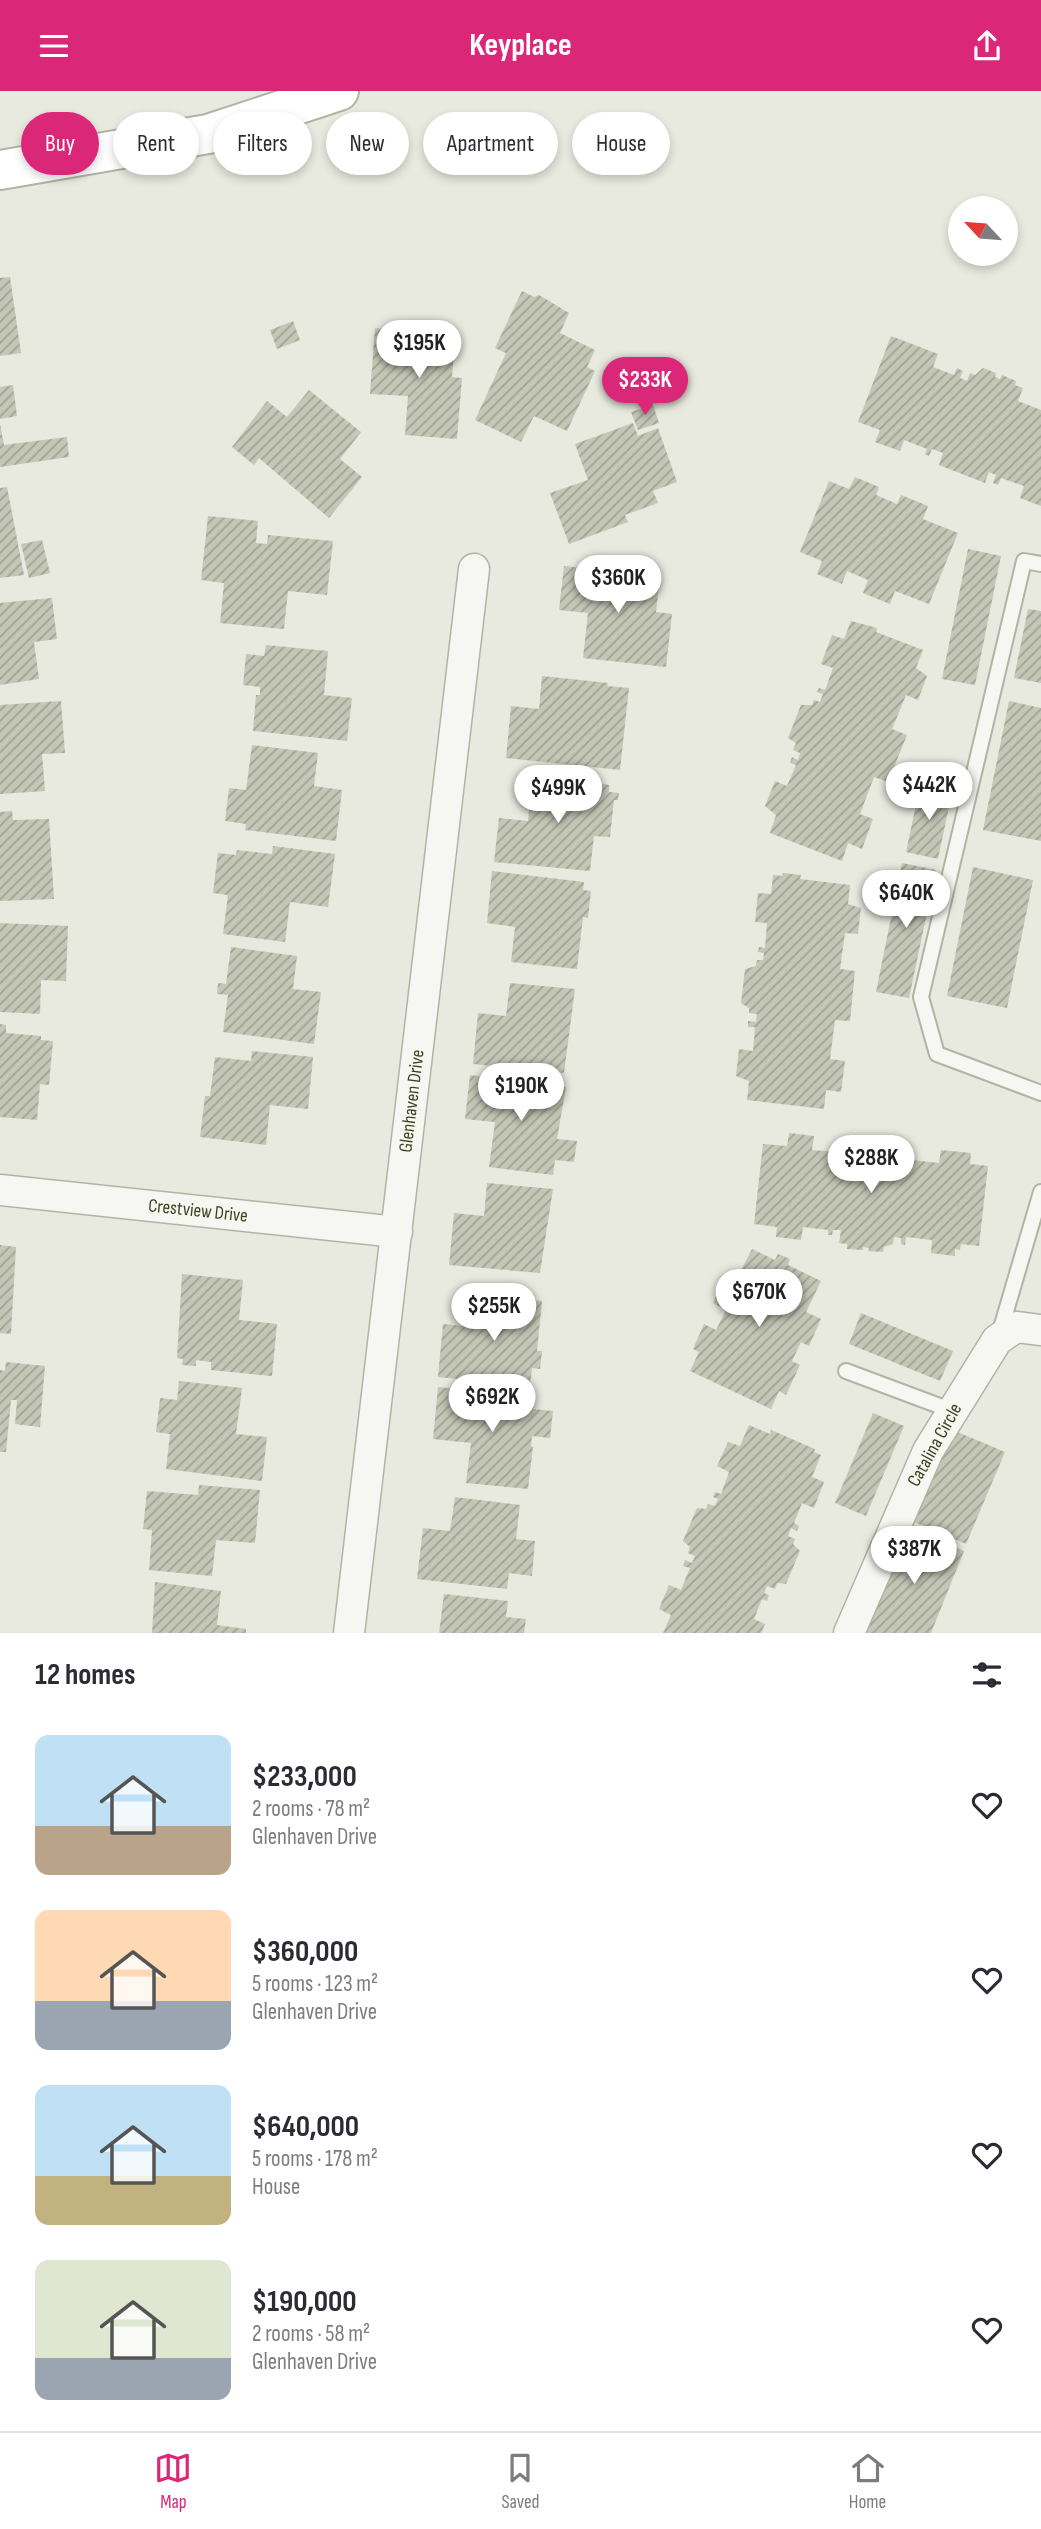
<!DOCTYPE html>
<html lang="en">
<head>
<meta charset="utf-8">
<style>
	:root { --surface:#fff; --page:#f2f2f3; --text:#2b2b33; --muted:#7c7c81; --line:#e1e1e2; --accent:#db2777 }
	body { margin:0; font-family:"Sofia Sans Condensed",sans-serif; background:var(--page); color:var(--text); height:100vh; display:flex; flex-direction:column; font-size:26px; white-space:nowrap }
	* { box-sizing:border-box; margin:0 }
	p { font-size:23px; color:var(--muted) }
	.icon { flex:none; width:38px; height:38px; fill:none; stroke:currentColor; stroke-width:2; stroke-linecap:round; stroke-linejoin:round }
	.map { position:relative; height:1542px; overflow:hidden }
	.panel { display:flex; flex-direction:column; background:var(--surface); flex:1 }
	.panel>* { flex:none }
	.guide { position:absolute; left:21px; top:21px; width:999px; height:63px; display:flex; gap:14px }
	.needle { width:46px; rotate:296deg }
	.tools { position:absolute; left:948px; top:105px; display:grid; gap:14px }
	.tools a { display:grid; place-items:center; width:70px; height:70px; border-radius:50%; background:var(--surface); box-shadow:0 4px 10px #0003; font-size:35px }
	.price { position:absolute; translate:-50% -60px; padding:0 16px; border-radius:24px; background:#fff; color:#222; font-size:23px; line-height:46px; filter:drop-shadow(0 2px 4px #0008) }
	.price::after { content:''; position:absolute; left:50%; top:42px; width:21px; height:16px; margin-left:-10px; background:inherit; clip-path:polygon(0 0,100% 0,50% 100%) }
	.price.active { background:var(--accent); color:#fff }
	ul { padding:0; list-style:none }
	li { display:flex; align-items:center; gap:21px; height:175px; padding:0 35px }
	li span { display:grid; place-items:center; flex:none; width:196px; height:140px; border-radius:14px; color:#555 }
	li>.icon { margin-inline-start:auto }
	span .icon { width:84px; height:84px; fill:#fffc; stroke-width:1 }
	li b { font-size:30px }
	h2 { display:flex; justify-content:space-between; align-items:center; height:84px; padding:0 35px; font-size:30px }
	.pill { padding:0 24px; border-radius:32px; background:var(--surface); box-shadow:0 4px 10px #0003; font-size:24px; line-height:63px }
	.pill.active { background:var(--accent); color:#fff }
	header { display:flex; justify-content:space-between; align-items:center; height:91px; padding:0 35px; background:var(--accent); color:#fff; font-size:32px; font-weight:700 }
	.dock { display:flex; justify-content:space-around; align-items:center; height:98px; border-top:2px solid var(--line); background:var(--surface); font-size:19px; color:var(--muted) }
	.dock a { display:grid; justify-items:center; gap:4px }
	.dock .active { color:var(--accent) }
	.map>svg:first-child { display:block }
</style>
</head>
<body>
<header><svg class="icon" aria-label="menu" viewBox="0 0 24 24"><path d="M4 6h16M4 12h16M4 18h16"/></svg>Keyplace<svg class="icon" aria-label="share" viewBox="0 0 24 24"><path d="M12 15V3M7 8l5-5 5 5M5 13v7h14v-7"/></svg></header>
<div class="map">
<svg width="1041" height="1542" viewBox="0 0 1041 1542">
	<defs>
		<pattern id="building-hatch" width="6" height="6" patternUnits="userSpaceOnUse" patternTransform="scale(1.75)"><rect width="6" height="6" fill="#c4c7b6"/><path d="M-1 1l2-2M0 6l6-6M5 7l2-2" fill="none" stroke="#a0a394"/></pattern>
	</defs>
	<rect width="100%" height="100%" fill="#e8e9df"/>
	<g fill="url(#building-hatch)">
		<path d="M 10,186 L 21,262 L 0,265 L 0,187 Z"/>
		<path d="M 522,200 L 534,206 L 539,204 L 569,222 L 560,242 L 595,259 L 587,276 L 595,280 L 567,340 L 534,325 L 521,351 L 475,329 L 506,262 L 495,257 Z"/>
		<path d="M 293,230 L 300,249 L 277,258 L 270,239 Z"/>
		<path d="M 375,237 L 455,247 L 452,286 L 462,287 L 457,348 L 405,344 L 408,305 L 370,303 Z"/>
		<path d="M 891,245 L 938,263 L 933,276 L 954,284 L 957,277 L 963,280 L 960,287 L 967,290 L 970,282 L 975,284 L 983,277 L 996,282 L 995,286 L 1000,288 L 1002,284 L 1016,290 L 1015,294 L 1023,297 L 1018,310 L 1041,319 L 1041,415 L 1020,407 L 1024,395 L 1001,387 L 998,394 L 993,392 L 996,384 L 989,381 L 985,392 L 939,374 L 943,362 L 932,358 L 929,365 L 925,363 L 927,358 L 904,349 L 900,360 L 875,351 L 880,339 L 858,331 Z"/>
		<path d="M 13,294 L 17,325 L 0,328 L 0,296 Z"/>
		<path d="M 309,299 L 361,341 L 340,368 L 362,386 L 329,427 L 259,367 L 254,374 L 232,356 L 267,310 L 287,326 Z"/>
		<path d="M 653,314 L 659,332 L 638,339 L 631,321 Z"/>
		<path d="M 633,332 L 638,345 L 658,337 L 677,391 L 653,400 L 658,412 L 625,424 L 628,431 L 569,453 L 550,402 L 588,389 L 575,353 Z"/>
		<path d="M 0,333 L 4,354 L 67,346 L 69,366 L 0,376 Z"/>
		<path d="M 855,386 L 879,396 L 876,404 L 897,413 L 901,404 L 928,415 L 923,428 L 958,442 L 929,513 L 895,500 L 890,513 L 863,502 L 868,489 L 847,480 L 842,493 L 817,483 L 822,470 L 800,461 L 829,390 L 849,398 Z"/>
		<path d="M 7,396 L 24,484 L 0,487 L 0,397 Z"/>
		<path d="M 208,425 L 258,430 L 256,452 L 267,453 L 268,444 L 333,450 L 327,504 L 288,500 L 284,538 L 220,532 L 224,492 L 201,489 Z"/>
		<path d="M 42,449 L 50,482 L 29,487 L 21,453 Z"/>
		<path d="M 968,458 L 1001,465 L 975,594 L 942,588 Z"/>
		<path d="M 564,475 L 660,486 L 656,521 L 672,523 L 666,576 L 583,567 L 588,522 L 559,519 Z"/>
		<path d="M 52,507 L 57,548 L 34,551 L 39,588 L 0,594 L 0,512 Z"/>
		<path d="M 1028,518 L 1041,520 L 1041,592 L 1014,587 Z"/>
		<path d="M 851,530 L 877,537 L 876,541 L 923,559 L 916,577 L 927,585 L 918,609 L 906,604 L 892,638 L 907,644 L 888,691 L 874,686 L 860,723 L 873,728 L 862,758 L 848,752 L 842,770 L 770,742 L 776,724 L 765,715 L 775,690 L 787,695 L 796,674 L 790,672 L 792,666 L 798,669 L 800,662 L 793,659 L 796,652 L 788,647 L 801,614 L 812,614 L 814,609 L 820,611 L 823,603 L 817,601 L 819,597 L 825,599 L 833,577 L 821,573 L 832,544 L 844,548 Z"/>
		<path d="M 266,554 L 328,560 L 324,604 L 352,607 L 347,650 L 253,640 L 256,604 L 260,604 L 260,596 L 243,594 L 246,563 L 264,565 Z"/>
		<path d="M 542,585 L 608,592 L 607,595 L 629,597 L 620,679 L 506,667 L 511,615 L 539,618 Z"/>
		<path d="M 61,610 L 65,662 L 42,663 L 45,700 L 0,703 L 0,614 Z"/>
		<path d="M 1009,610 L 1041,617 L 1041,750 L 983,739 Z"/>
		<path d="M 252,654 L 318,662 L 314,695 L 342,699 L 336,750 L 245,739 L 246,733 L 225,730 L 229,697 L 246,699 Z"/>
		<path d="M 532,685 L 595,691 L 609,694 L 609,701 L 619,702 L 618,709 L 614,709 L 610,746 L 594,745 L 590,780 L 494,771 L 499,727 L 528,730 Z"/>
		<path d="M 920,695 L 952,701 L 938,768 L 906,761 Z"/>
		<path d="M 12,720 L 13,729 L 49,728 L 54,808 L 0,810 L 0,721 Z"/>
		<path d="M 273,755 L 335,763 L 328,816 L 290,811 L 285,851 L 223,843 L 228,804 L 213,802 L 218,762 L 236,764 L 237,759 L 272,763 Z"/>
		<path d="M 902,772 L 936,779 L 909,907 L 876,901 Z"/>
		<path d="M 973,776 L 1033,789 L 1007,917 L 947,905 Z"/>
		<path d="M 492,780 L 584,791 L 583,799 L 591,800 L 588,827 L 583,826 L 577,878 L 511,871 L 515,836 L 487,832 Z"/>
		<path d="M 783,782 L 801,784 L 800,788 L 850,794 L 848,813 L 861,817 L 858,843 L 845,842 L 840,878 L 855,880 L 850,930 L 835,929 L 830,968 L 845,970 L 841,1001 L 826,999 L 824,1018 L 747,1009 L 749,990 L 736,985 L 739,958 L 753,960 L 755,936 L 748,936 L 748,930 L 756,931 L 757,923 L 749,922 L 749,917 L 741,912 L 745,878 L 756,875 L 757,869 L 763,869 L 764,862 L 758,861 L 759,856 L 765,857 L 767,832 L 755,831 L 758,802 L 771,803 L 773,784 L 782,785 Z"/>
		<path d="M 0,832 L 68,835 L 66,890 L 41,889 L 40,923 L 0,921 Z"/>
		<path d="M 231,856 L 297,865 L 293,898 L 321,901 L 314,953 L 223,941 L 228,904 L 217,903 L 218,892 L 226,893 Z"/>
		<path d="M 510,892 L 575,898 L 564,982 L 473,973 L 478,922 L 506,925 Z"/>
		<path d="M 0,933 L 6,934 L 6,942 L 41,945 L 41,949 L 53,950 L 49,994 L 40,993 L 37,1029 L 0,1026 Z"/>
		<path d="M 252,960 L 313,966 L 308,1018 L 270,1014 L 266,1054 L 200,1046 L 205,1005 L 210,1005 L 215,966 L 251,970 Z"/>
		<path d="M 470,984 L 566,996 L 557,1048 L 577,1050 L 574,1071 L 555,1069 L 553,1084 L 489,1076 L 495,1031 L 465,1028 Z"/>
		<path d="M 789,1042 L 814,1045 L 812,1059 L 836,1061 L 837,1054 L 842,1055 L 841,1062 L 856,1064 L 858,1046 L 904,1051 L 903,1068 L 939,1072 L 941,1059 L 971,1062 L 970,1073 L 988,1075 L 979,1155 L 961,1153 L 960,1159 L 955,1158 L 955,1165 L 931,1162 L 932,1149 L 906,1146 L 905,1154 L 901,1153 L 901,1147 L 894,1146 L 893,1153 L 884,1156 L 883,1161 L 868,1160 L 869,1157 L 863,1156 L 863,1159 L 847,1158 L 847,1153 L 839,1152 L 841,1139 L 833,1139 L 832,1144 L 828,1144 L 828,1139 L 803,1136 L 801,1149 L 776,1146 L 777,1136 L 754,1133 L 763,1053 L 787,1055 Z"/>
		<path d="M 487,1092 L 553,1098 L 540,1182 L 449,1174 L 454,1122 L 484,1125 Z"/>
		<path d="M 0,1154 L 16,1156 L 11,1243 L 0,1242 Z"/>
		<path d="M 752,1158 L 775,1169 L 778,1163 L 790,1168 L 788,1174 L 821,1190 L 806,1221 L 821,1228 L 809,1255 L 801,1251 L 792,1270 L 800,1274 L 786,1304 L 779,1300 L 771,1318 L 690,1280 L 699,1261 L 693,1258 L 704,1233 L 716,1239 L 726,1219 L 713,1212 L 725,1186 L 735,1191 Z"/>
		<path d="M 182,1183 L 243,1189 L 239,1229 L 277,1233 L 272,1285 L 211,1279 L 211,1271 L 196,1269 L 196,1275 L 182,1274 L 183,1268 L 177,1267 Z"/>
		<path d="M 475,1204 L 542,1210 L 537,1260 L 542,1260 L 540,1278 L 532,1277 L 530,1295 L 438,1286 L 443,1233 L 472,1236 Z"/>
		<path d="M 861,1222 L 953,1260 L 940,1290 L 849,1253 Z"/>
		<path d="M 6,1271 L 45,1275 L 40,1336 L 15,1333 L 17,1309 L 11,1309 L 6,1361 L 0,1361 L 0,1279 L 5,1280 Z"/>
		<path d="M 179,1290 L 242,1297 L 236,1343 L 267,1346 L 262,1390 L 166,1378 L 170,1343 L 156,1341 L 160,1307 L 177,1309 Z"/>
		<path d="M 438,1296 L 500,1302 L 499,1310 L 534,1314 L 533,1318 L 553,1320 L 550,1347 L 532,1345 L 531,1355 L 533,1356 L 528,1398 L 466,1392 L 471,1352 L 433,1348 Z"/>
		<path d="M 873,1322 L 904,1335 L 866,1425 L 835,1412 Z"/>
		<path d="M 749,1334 L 770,1343 L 771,1339 L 815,1358 L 814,1361 L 821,1364 L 812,1386 L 824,1391 L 814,1417 L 802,1412 L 794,1432 L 799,1435 L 797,1440 L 791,1437 L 788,1445 L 795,1448 L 793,1453 L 800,1460 L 786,1493 L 777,1492 L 775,1498 L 767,1495 L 764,1502 L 769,1504 L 767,1510 L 762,1508 L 754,1528 L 765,1533 L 761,1542 L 663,1542 L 671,1524 L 659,1518 L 669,1494 L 681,1499 L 690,1477 L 683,1475 L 685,1469 L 692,1472 L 695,1465 L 688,1462 L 690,1456 L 683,1450 L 697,1417 L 706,1418 L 708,1413 L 715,1415 L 718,1408 L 713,1406 L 715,1401 L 721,1403 L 729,1381 L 717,1375 L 728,1351 L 740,1355 Z"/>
		<path d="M 948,1337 L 1005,1361 L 966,1453 L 910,1429 Z"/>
		<path d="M 199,1394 L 260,1399 L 255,1452 L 216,1449 L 212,1485 L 149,1479 L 152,1439 L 143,1438 L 147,1400 L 198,1404 Z"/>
		<path d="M 455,1406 L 520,1414 L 516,1448 L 535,1450 L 532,1485 L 509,1482 L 507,1498 L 417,1488 L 423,1437 L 450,1440 Z"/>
		<path d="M 905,1436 L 964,1460 L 931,1542 L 863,1542 Z"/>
		<path d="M 155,1491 L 221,1500 L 217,1534 L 246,1538 L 246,1542 L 152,1542 Z"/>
		<path d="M 444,1503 L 508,1510 L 506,1526 L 526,1528 L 524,1542 L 439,1542 Z"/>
	</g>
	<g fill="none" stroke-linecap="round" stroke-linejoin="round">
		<g stroke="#b1b4a4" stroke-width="18">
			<g id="service">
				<path d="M 1041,473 L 1024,470 L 921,906 L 937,963 L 1041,1002"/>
				<path d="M 999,1244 L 1041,1101"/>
				<path d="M 846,1280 L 953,1320"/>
			</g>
		</g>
		<g stroke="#b1b4a4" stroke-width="33">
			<g id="minor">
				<path d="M 0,1099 L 397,1141"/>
				<path d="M 349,1542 L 474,478"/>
				<path d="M 849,1542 L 928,1360 L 997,1249 L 1016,1236 L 1041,1239"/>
			</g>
		</g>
		<g stroke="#b1b4a4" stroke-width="42">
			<path id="secondary" d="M 0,79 L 208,43 L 339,0"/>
		</g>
		<use href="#service" stroke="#f6f7f2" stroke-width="14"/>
		<use href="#minor" stroke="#f6f7f2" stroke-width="30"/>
		<use href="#secondary" stroke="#fff" stroke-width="38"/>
	</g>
	<g text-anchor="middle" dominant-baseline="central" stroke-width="6" stroke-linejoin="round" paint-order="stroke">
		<g font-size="19" fill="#3d4227" stroke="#f6f7ef">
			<text transform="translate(412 1010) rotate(-83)">Glenhaven Drive</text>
			<text transform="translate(198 1120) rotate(6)">Crestview Drive</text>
			<text transform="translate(935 1354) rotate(-61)">Catalina Circle</text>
		</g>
	</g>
</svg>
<div class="tools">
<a><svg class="needle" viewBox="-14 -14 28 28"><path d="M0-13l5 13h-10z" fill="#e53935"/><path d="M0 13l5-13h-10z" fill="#7c7c81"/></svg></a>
</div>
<b class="price" style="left:419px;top:289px">$195K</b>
<b class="price active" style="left:645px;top:326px">$233K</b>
<b class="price" style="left:618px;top:524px">$360K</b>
<b class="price" style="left:929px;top:731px">$442K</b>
<b class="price" style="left:558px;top:734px">$499K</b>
<b class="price" style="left:906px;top:839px">$640K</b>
<b class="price" style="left:521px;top:1032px">$190K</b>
<b class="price" style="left:871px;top:1104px">$288K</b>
<b class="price" style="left:759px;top:1238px">$670K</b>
<b class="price" style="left:494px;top:1252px">$255K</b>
<b class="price" style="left:492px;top:1343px">$692K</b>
<b class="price" style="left:914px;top:1495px">$387K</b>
<div class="guide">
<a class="pill active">Buy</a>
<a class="pill">Rent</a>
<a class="pill">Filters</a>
<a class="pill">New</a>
<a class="pill">Apartment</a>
<a class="pill">House</a>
</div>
</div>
<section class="panel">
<h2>12 homes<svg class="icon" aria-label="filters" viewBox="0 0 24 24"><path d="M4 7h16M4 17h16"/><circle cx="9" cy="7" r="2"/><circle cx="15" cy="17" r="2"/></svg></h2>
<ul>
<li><span style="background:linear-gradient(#bfe0f5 65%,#b9a48a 0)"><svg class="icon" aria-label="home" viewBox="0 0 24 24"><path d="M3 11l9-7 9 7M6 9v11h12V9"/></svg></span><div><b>$233,000</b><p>2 rooms · 78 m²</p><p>Glenhaven Drive</p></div><svg class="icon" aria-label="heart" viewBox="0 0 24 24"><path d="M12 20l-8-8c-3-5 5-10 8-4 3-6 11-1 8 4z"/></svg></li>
<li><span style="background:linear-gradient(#ffd9b3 65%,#9aa5b1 0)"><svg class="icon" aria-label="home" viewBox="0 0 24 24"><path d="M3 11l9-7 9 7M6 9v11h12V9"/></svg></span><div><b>$360,000</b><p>5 rooms · 123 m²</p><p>Glenhaven Drive</p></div><svg class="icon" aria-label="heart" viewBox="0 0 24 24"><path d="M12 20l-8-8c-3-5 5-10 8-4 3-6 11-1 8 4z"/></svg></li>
<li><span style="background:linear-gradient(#bfe0f5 65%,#c2b280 0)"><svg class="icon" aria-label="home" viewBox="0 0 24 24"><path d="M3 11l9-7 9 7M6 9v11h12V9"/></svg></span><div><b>$640,000</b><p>5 rooms · 178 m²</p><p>House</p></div><svg class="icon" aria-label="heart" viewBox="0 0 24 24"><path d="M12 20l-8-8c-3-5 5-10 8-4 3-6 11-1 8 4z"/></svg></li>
<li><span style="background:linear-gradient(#dfe7d0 70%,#9aa5b1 0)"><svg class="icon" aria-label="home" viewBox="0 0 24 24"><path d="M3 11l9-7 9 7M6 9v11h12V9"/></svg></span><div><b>$190,000</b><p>2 rooms · 58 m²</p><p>Glenhaven Drive</p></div><svg class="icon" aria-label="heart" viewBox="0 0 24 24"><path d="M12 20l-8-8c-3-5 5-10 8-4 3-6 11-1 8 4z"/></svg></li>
</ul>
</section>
<nav class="dock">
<a class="active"><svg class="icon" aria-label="map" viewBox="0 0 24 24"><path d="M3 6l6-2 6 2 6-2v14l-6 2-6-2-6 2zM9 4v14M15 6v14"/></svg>Map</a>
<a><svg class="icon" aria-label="saved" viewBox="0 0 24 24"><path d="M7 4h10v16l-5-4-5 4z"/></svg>Saved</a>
<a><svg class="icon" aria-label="home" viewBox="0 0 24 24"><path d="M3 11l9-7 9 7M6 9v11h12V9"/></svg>Home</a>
</nav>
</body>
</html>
